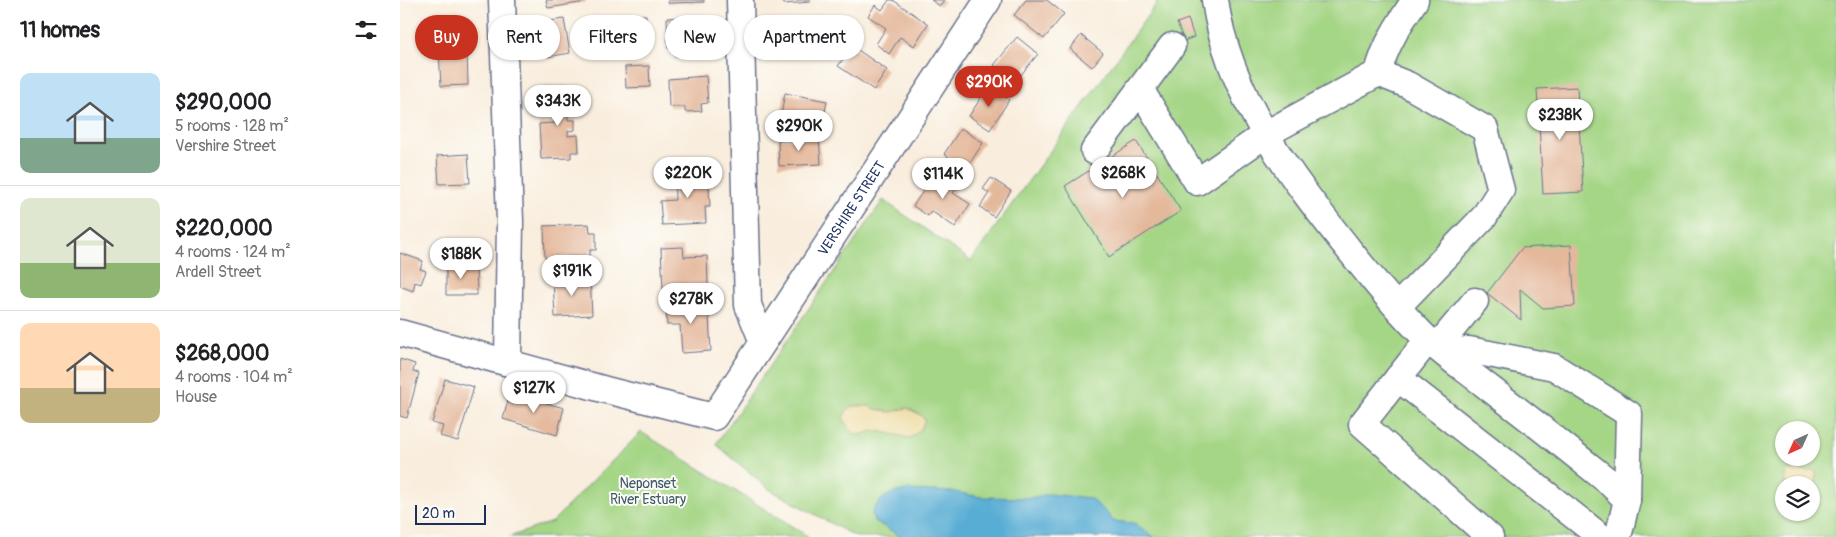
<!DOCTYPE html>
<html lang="en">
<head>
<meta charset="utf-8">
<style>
	:root { --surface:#fff; --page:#f2f2f2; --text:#202124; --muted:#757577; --line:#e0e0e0; --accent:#c8321e }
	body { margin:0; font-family:Pangolin,sans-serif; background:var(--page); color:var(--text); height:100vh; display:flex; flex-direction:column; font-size:19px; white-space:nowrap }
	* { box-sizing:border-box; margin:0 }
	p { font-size:16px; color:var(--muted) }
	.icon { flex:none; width:28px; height:28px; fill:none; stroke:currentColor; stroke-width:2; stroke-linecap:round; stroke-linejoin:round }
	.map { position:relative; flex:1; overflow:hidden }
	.panel { display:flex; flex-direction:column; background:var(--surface); width:400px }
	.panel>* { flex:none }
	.hud { position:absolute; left:15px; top:15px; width:475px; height:45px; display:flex; gap:10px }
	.needle { width:32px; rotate:225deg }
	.tools { position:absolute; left:1375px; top:421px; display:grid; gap:10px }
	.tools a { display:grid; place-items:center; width:45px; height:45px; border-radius:50%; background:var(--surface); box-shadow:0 1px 4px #0004; font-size:25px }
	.scale { position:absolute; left:15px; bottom:12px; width:71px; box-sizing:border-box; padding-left:5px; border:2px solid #1b2f5e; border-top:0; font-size:14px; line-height:18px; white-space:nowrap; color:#1b2f5e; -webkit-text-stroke:4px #fdfcf7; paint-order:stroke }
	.price { position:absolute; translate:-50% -42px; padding:0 11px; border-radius:18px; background:#fff; color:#222; font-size:16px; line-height:32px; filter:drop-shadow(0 1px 2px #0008) }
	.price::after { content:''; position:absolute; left:50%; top:30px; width:15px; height:11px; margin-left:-8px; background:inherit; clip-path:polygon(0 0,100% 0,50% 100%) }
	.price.current { background:var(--accent); color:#fff }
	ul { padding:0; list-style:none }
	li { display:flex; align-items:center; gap:15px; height:125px; padding:0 20px }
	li+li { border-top:1px solid var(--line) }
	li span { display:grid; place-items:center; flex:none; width:140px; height:100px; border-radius:10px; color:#555 }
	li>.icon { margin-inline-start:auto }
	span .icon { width:60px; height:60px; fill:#fffc; stroke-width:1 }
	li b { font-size:21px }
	h2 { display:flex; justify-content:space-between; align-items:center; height:60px; padding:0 20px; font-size:21px }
	.pill { padding:0 18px; border-radius:22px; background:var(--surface); box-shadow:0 1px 4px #0004; font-size:18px; line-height:45px }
	.pill.current { background:var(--accent); color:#fff }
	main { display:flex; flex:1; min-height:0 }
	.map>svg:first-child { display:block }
</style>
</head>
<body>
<main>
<section class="panel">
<h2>11 homes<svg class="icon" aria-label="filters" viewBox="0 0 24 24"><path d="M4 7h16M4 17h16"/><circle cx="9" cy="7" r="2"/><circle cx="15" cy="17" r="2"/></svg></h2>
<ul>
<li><span style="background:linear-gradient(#bfe0f5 65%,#7fa58c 0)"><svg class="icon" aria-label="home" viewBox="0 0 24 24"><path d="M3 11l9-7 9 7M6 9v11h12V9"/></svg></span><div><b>$290,000</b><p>5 rooms · 128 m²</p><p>Vershire Street</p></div></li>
<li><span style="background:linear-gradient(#dfe7d0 65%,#8fb573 0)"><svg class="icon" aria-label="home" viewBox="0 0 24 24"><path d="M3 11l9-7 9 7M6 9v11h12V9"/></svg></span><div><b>$220,000</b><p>4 rooms · 124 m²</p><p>Ardell Street</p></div></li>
<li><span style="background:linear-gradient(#ffd9b3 65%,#c2b280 0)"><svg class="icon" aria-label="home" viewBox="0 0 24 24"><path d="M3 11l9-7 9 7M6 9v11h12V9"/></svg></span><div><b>$268,000</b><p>4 rooms · 104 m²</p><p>House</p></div></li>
</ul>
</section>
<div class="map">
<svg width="1436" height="537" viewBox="0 0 1436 537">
	<rect width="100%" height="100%" fill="#fdfcf7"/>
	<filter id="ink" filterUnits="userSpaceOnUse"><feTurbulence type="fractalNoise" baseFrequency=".02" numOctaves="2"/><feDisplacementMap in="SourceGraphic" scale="10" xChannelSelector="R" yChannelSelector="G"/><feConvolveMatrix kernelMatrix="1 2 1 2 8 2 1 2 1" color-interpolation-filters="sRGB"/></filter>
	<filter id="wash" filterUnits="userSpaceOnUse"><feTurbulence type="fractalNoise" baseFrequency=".0096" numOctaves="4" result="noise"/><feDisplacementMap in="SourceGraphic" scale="20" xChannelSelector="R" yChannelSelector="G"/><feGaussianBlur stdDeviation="1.12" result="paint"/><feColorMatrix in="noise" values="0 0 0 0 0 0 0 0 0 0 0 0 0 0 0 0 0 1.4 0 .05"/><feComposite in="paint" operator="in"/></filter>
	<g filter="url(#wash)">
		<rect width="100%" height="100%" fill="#f9eede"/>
		<g fill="#a5d686" stroke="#608272" fill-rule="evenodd">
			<path d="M 759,0 L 1436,0 L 1436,537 L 456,537 L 369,489 L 316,444 L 483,200 L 571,261 ZM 1384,430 L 1411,430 L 1411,458 L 1384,458 ZM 1384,485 L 1411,485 L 1411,512 L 1384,512 Z"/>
			<path d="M 241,432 L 409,537 L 109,537 L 152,522 Z"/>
		</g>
		<g fill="#eeda9e" stroke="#84847e">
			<path d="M 452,406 L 469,406 L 475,409 L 491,412 L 507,408 L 521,415 L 525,420 L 521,429 L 510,438 L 473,430 C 455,440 450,432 443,417 L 447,410 Z"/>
			<path d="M 1396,469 L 1409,472 L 1413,469 L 1416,473 L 1417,500 L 1411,511 L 1411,485 L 1386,485 C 1383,480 1385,476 1388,471 Z"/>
		</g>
		<path fill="#59add4" stroke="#3a6e99" d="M 506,490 L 555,492 L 581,497 L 630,498 L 648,494 L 690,498 L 707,513 L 713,521 L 734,523 L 754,537 L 502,537 L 474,521 L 472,514 C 480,496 488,494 506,490 Z"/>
		<g id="blocks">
			<g fill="#e4b89b">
				<path d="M 146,0 L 186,0 L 186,2 L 148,8 Z"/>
				<path d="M 268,0 L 304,0 L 304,2 L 268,3 Z"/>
				<path d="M 383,0 L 410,0 L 410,2 L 384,4 Z"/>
				<path d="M 489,0 L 493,0 L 528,24 L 514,46 L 500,37 L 489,54 L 476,44 L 486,28 L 468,16 L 475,5 L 482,10 Z"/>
				<path d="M 531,0 L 545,0 L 540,6 Z"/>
				<path d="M 626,0 L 647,0 L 664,14 L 644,39 L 614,15 Z"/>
				<path d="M 246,15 L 247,39 L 222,40 L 221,17 Z"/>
				<path d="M 305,16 L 306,44 L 295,45 L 296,55 L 275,56 L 274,48 L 268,48 L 267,18 Z"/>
				<path d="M 164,19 L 170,53 L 148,57 L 142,22 Z"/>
				<path d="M 788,19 L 794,37 L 784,41 L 777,23 Z"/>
				<path d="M 386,28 L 387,41 L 365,42 L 365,29 Z"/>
				<path d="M 681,35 L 703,53 L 692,67 L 670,49 Z"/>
				<path d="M 617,37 L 638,54 L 615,82 L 594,65 Z"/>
				<path d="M 452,46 L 487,70 L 474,90 L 438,66 Z"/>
				<path d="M 67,49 L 68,85 L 41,86 L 39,50 Z"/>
				<path d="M 249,66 L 250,87 L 226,88 L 225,67 Z"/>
				<path d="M 306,76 L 308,103 L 301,104 L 302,111 L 285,112 L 285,107 L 269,107 L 268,79 Z"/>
				<path d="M 167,86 L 168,120 L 175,120 L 175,130 L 168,131 L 168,136 L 178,135 L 179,152 L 171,152 L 171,158 L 141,159 L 139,124 L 155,123 L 154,112 L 159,112 L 159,107 L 145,108 L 144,87 Z"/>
				<path d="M 588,87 L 609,100 L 590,130 L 569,116 Z"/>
				<path d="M 1177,87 L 1183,192 L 1143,194 L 1137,89 Z"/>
				<path d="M 385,93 L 427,101 L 422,127 L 380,120 Z"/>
				<path d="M 561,128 L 583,143 L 566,169 L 544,154 Z"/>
				<path d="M 419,138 L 421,164 L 379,166 L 378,140 Z"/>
				<path d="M 736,141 L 781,211 L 709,257 L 665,186 Z"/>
				<path d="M 68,154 L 70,183 L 39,184 L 37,156 Z"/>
				<path d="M 308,169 L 310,207 L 305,207 L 306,223 L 262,225 L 260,201 L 275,200 L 274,170 Z"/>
				<path d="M 545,171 L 560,182 L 553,193 L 570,204 L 555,227 L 531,211 L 528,216 L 513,206 L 534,175 L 539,180 Z"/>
				<path d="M 591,178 L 611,191 L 594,217 L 580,207 L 589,193 L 583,189 Z"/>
				<path d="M 189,224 L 190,232 L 196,232 L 196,250 L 190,250 L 190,256 L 145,258 L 144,226 Z"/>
				<path d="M 1171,245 L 1175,306 L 1143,308 L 1120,289 L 1121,320 L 1087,293 L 1122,248 Z"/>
				<path d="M 283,247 L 284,257 L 307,256 L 308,287 L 263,289 L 261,248 Z"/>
				<path d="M 0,253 L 23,261 L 20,269 L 26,271 L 21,284 L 15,282 L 13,291 L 0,286 Z"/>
				<path d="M 76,264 L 77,295 L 46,295 L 46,265 Z"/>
				<path d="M 190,277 L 192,315 L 155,317 L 153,278 Z"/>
				<path d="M 308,301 L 311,351 L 282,353 L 280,325 L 267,325 L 266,303 Z"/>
				<path d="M 0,359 L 15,364 L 13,372 L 19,373 L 7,418 L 0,416 Z"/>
				<path d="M 45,379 L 74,387 L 58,441 L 40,436 L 43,426 L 32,423 Z"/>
				<path d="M 110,393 L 164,408 L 157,435 L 103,419 Z"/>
			</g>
		</g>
	</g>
	<g filter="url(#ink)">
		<use href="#blocks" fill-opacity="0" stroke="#69728b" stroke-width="1"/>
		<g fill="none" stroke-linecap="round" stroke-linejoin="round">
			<g stroke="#69728b" stroke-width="29">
				<g id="minor">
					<path d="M 102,0 L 110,221 L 108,362"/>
					<path d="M 340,0 L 348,305 L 363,342"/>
					<path d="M 815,0 C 828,96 891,177 950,251 C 974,281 999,312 1027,339 C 1044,355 1065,369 1084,384 C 1126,416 1168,449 1209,482 L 1227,500 L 1218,537"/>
					<path d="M 978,73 L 1008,85 L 1085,129 L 1101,190 L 1084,217 L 997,307"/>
					<path d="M 740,89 L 797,182 L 866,134 L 978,73 C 985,45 999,24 1015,0"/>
					<path d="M 694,151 L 772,46"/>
					<path id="s1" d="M 0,333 L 206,390 L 314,417 L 588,0"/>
					<path d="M 1028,340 L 962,424 L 1090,537"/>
					<path d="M 1037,347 L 1075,301"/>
					<path d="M 1044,352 L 1069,350 L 1154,367 L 1229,414 L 1227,500"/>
					<path d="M 998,378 L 1201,537"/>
				</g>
			</g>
			<use href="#minor" stroke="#fff" stroke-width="26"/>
		</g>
	</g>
	<g text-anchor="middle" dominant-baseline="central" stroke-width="4" stroke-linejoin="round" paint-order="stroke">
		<g font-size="14" fill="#1b2f5e" stroke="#fdfcf7">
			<text stroke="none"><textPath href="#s1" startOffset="575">VERSHIRE STREET</textPath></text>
		</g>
		<g font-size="14" fill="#3e5968" stroke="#fdfcf7">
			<text x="248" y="483">Neponset<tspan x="248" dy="16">River Estuary</tspan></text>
		</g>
	</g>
</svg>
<div class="tools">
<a><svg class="needle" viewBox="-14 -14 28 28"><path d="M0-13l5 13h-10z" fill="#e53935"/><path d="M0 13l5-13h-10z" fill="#757577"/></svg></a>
<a><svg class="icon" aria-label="layers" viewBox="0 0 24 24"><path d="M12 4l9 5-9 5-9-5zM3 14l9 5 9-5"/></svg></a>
</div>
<div class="scale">20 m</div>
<b class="price current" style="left:589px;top:108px">$290K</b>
<b class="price" style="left:158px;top:127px">$343K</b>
<b class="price" style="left:1160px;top:141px">$238K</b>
<b class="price" style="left:399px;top:152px">$290K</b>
<b class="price" style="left:288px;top:199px">$220K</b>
<b class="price" style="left:723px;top:199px">$268K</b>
<b class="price" style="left:543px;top:200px">$114K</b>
<b class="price" style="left:61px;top:280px">$188K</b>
<b class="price" style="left:172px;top:297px">$191K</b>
<b class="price" style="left:291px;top:325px">$278K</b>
<b class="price" style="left:134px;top:414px">$127K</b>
<div class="hud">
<a class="pill current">Buy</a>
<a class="pill">Rent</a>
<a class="pill">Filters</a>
<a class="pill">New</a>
<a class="pill">Apartment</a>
</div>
</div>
</main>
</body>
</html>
